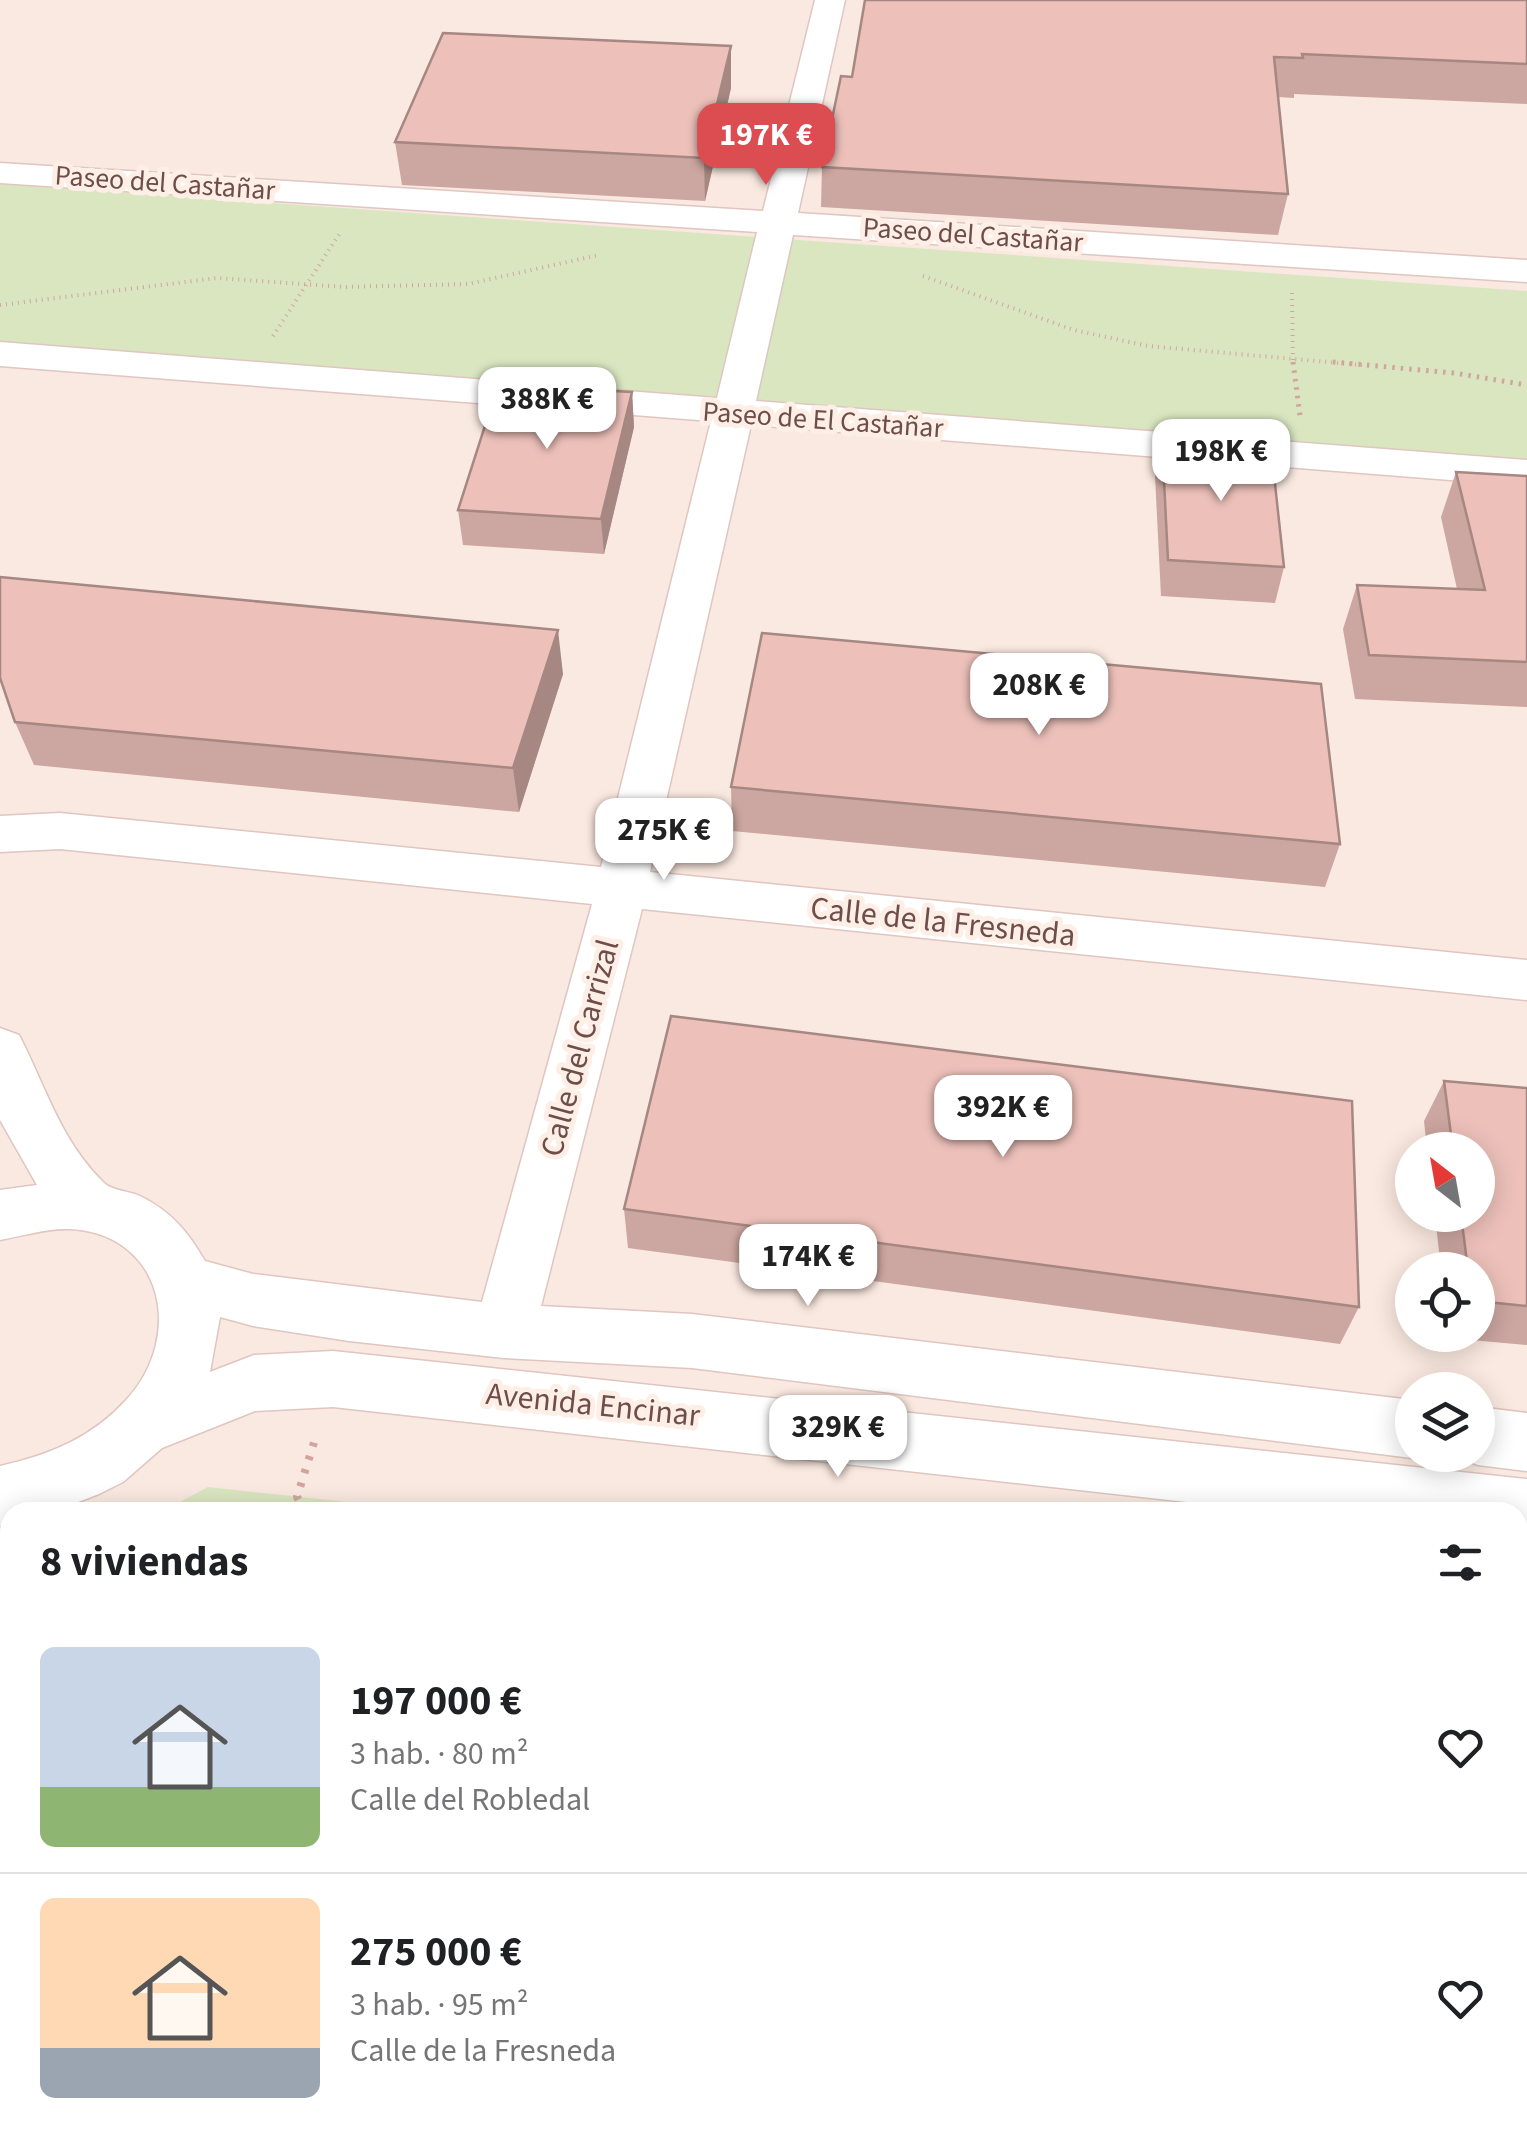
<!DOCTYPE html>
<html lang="es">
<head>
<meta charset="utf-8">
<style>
	:root { --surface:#fff; --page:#f6f6f6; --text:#202124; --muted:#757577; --line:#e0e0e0; --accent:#dc4d52 }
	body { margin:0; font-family:"Source Sans 3",sans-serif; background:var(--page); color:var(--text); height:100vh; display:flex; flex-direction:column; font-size:38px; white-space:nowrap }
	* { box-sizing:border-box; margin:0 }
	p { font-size:32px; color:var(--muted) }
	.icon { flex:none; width:55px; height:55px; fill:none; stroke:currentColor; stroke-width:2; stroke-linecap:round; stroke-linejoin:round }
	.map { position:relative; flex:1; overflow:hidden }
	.details { position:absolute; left:0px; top:1502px; width:1528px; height:642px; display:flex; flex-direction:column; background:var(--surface); border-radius:30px 30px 0 0; box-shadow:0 5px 25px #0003 }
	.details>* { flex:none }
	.needle { width:65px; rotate:329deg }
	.fabs { position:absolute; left:1395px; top:1132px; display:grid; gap:20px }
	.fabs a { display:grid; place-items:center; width:100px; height:100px; border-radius:50%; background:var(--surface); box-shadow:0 5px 25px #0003; font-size:50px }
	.price { position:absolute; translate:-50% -85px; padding:0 22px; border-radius:20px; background:#fff; color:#222; font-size:32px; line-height:65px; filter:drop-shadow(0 2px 5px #0008) }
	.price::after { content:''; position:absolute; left:50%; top:60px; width:30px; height:22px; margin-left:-15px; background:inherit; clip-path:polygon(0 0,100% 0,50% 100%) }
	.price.selected { background:var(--accent); color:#fff }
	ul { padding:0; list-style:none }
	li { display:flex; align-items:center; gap:30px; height:250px; padding:0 40px }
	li+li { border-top:2px solid var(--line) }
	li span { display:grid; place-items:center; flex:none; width:280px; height:200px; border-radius:15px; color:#555 }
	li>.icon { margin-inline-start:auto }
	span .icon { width:120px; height:120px; fill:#fffc; stroke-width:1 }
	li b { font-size:42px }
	h2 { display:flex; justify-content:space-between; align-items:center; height:120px; padding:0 40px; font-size:42px }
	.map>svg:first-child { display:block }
</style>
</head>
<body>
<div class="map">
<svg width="1527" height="2143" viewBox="0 0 1527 2143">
	<rect width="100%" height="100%" fill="#fae9e0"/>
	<g fill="#d9e6c0">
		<path d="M 0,184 L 1527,291 L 1527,464 L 0,341 Z"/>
		<path d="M 208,1487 L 441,1512 L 161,1512 Z"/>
		<path d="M 0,1571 L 10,1573 L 10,1672 L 0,1672 Z"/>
		<path d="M 1518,1629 L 1527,1630 L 1527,2143 L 1226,2143 L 1210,2135 L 1518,2135 Z"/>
	</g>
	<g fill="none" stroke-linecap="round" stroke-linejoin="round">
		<g stroke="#dfc6c0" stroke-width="3">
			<g id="minor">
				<path d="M 815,0 L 845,0 L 798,213 L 1527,260 L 1527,282 L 793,235 L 756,401 L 1527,460 L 1527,486 L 751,425 L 650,872 L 1527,960 L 1527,1000 L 642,909 L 541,1306 L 692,1314 L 1412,1400 L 1412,1455 L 1420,1455 L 1412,1458 L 692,1368 L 504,1358 L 349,1341 L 253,1326 L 220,1317 L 210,1372 L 254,1355 L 333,1351 L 1527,1479 L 1527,1541 L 1518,1539 L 1518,1512 L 1276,1512 L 333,1407 L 255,1411 L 162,1448 L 123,1482 L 99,1494 L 52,1512 L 10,1512 L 10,1524 L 0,1526 L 0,1466 C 49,1455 92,1438 127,1399 C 185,1335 163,1233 69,1229 C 47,1228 22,1236 0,1240 L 0,1190 L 37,1185 L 0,1120 L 0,1028 L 19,1035 C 46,1087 60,1140 104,1183 C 113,1191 129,1191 140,1196 C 171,1211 188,1232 205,1261 L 253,1274 L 482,1302 L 592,904 L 60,849 L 0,852 L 0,816 L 60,813 L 601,867 L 711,421 L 0,366 L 0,342 L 717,398 L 757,232 L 0,183 L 0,163 L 763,211 Z"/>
				<path d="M 1478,1407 L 1527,1413 L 1527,1471 L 1478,1465 L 1456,1457 L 1478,1455 Z"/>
			</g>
		</g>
		<g stroke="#d1a59e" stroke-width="4" stroke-dasharray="1 5" stroke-linecap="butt">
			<path d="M 923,276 L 1074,330 L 1148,346 L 1362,365"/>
			<path d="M 1292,293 L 1293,365"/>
			<path d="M 0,305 L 217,278 L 344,287 L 468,284 L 599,255"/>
			<path d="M 273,336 L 340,233"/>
		</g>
		<g stroke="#d1a59e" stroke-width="5" stroke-dasharray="2.5 6" stroke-linecap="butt">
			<path d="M 1293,362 L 1300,416"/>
			<path d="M 1333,362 L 1454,373 L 1527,385"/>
		</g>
		<g stroke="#d1a59e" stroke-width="8" stroke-dasharray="4 10" stroke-linecap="butt">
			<path d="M 305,1512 L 297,1497 L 316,1436"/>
			<path d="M 0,1615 L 10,1615"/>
			<path d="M 0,1659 L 10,1659"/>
			<path d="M 1518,1901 L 1527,1904"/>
			<path d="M 1518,2048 L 1527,2047"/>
			<path d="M 1254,2135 L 1268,2143"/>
			<path d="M 1321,2135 L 1331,2143"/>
		</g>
		<use href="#minor" fill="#fff" fill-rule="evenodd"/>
	</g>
	<g fill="#cca6a0">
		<path d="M 1527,0 L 1527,104 L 1294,94 L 1294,98 L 1278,97 L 1288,194 L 1278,235 L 821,207 L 822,167 L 852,77 Z"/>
		<path d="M 731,46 L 731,88 L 705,201 L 402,185 L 395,142 Z"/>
		<path d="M 632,392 L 634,427 L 604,554 L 463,545 L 458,510 Z"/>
		<path d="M 1162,441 L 1284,567 L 1275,603 L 1161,596 L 1155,476 Z"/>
		<path d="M 1456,472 L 1527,476 L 1527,707 L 1355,699 L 1343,629 L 1357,585 L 1457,589 L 1441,517 Z"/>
		<path d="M 563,674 L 519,812 L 34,765 L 15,722 Z"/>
		<path d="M 731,787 L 1340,844 L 1325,887 L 732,831 Z"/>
		<path d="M 1444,1081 L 1527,1088 L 1527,1345 L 1449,1338 L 1449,1335 L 1478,1335 L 1478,1270 L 1441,1270 L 1435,1215 L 1478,1215 L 1478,1150 L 1427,1150 L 1424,1121 Z"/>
		<path d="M 624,1209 L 1359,1307 L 1340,1344 L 628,1248 Z"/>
	</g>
	<g fill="#a68782">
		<path d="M 731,46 L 731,88 L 705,201 L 704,158 Z"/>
		<path d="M 632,392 L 634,427 L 604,554 L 601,519 Z"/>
		<path d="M 558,630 L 563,674 L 519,812 L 513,768 Z"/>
	</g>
	<g fill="#edc1ba" stroke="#a68782" stroke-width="2.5">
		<path d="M 865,0 L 1527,0 L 1527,64 L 1302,54 L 1303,58 L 1274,57 L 1288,194 L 822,167 L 841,76 L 852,77 Z"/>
		<path d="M 443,33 L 731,46 L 704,158 L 395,142 Z"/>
		<path d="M 498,385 L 632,392 L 601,519 L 458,510 Z"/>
		<path d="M 1162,441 L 1271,447 L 1284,567 L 1168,560 Z"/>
		<path d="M 1456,472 L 1527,476 L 1527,662 L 1369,655 L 1357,585 L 1485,590 Z"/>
		<path d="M 0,577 L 558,630 L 513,768 L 15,722 L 0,678 Z"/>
		<path d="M 762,633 L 1321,684 L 1340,844 L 731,787 Z"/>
		<path d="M 671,1016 L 1352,1101 L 1359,1307 L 624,1209 Z"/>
		<path d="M 1444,1081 L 1527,1088 L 1527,1306 L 1478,1301 L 1478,1270 L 1468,1270 L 1461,1215 L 1478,1215 L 1478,1150 L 1453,1150 Z"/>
	</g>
	<g text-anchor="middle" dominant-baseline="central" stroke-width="10" stroke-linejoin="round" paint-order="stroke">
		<g font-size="28" fill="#6e4d4a" stroke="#fdeee6">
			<text transform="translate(165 183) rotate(4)">Paseo del Castañar</text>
			<text transform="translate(973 235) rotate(4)">Paseo del Castañar</text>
			<text transform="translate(823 420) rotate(4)">Paseo de El Castañar</text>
		</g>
		<g font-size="32" fill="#6e4d4a" stroke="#fdeee6">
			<text transform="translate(943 922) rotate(6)">Calle de la Fresneda</text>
			<text transform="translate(580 1048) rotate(-75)">Calle del Carrizal</text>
			<text transform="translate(593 1405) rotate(6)">Avenida Encinar</text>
		</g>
	</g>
</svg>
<div class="fabs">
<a><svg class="needle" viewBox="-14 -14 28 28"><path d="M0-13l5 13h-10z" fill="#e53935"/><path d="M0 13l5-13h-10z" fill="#757577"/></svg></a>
<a><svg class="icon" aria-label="locate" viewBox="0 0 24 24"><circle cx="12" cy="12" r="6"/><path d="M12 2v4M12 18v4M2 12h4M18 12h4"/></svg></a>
<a><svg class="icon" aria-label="layers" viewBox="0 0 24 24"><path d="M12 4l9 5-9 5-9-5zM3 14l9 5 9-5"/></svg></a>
</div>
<b class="price selected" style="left:766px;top:188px">197K €</b>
<b class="price" style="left:547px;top:452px">388K €</b>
<b class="price" style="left:1221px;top:504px">198K €</b>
<b class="price" style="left:1039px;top:738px">208K €</b>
<b class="price" style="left:664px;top:883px">275K €</b>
<b class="price" style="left:1003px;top:1160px">392K €</b>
<b class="price" style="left:808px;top:1309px">174K €</b>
<b class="price" style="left:838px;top:1480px">329K €</b>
<section class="details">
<h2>8 viviendas<svg class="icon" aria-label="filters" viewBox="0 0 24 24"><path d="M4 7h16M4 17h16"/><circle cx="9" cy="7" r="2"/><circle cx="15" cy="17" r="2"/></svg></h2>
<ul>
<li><span style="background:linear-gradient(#c9d6e8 70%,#8fb573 0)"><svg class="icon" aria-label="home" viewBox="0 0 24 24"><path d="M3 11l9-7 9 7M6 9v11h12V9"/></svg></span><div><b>197 000 €</b><p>3 hab. · 80 m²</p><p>Calle del Robledal</p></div><svg class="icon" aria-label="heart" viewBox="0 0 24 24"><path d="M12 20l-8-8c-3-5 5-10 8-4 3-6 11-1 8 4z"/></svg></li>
<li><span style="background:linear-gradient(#ffd9b3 75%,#9aa5b1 0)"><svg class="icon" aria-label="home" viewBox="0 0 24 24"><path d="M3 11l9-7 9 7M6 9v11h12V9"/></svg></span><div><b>275 000 €</b><p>3 hab. · 95 m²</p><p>Calle de la Fresneda</p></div><svg class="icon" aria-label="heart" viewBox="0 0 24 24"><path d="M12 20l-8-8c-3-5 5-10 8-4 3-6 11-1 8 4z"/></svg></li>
</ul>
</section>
</div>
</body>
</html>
